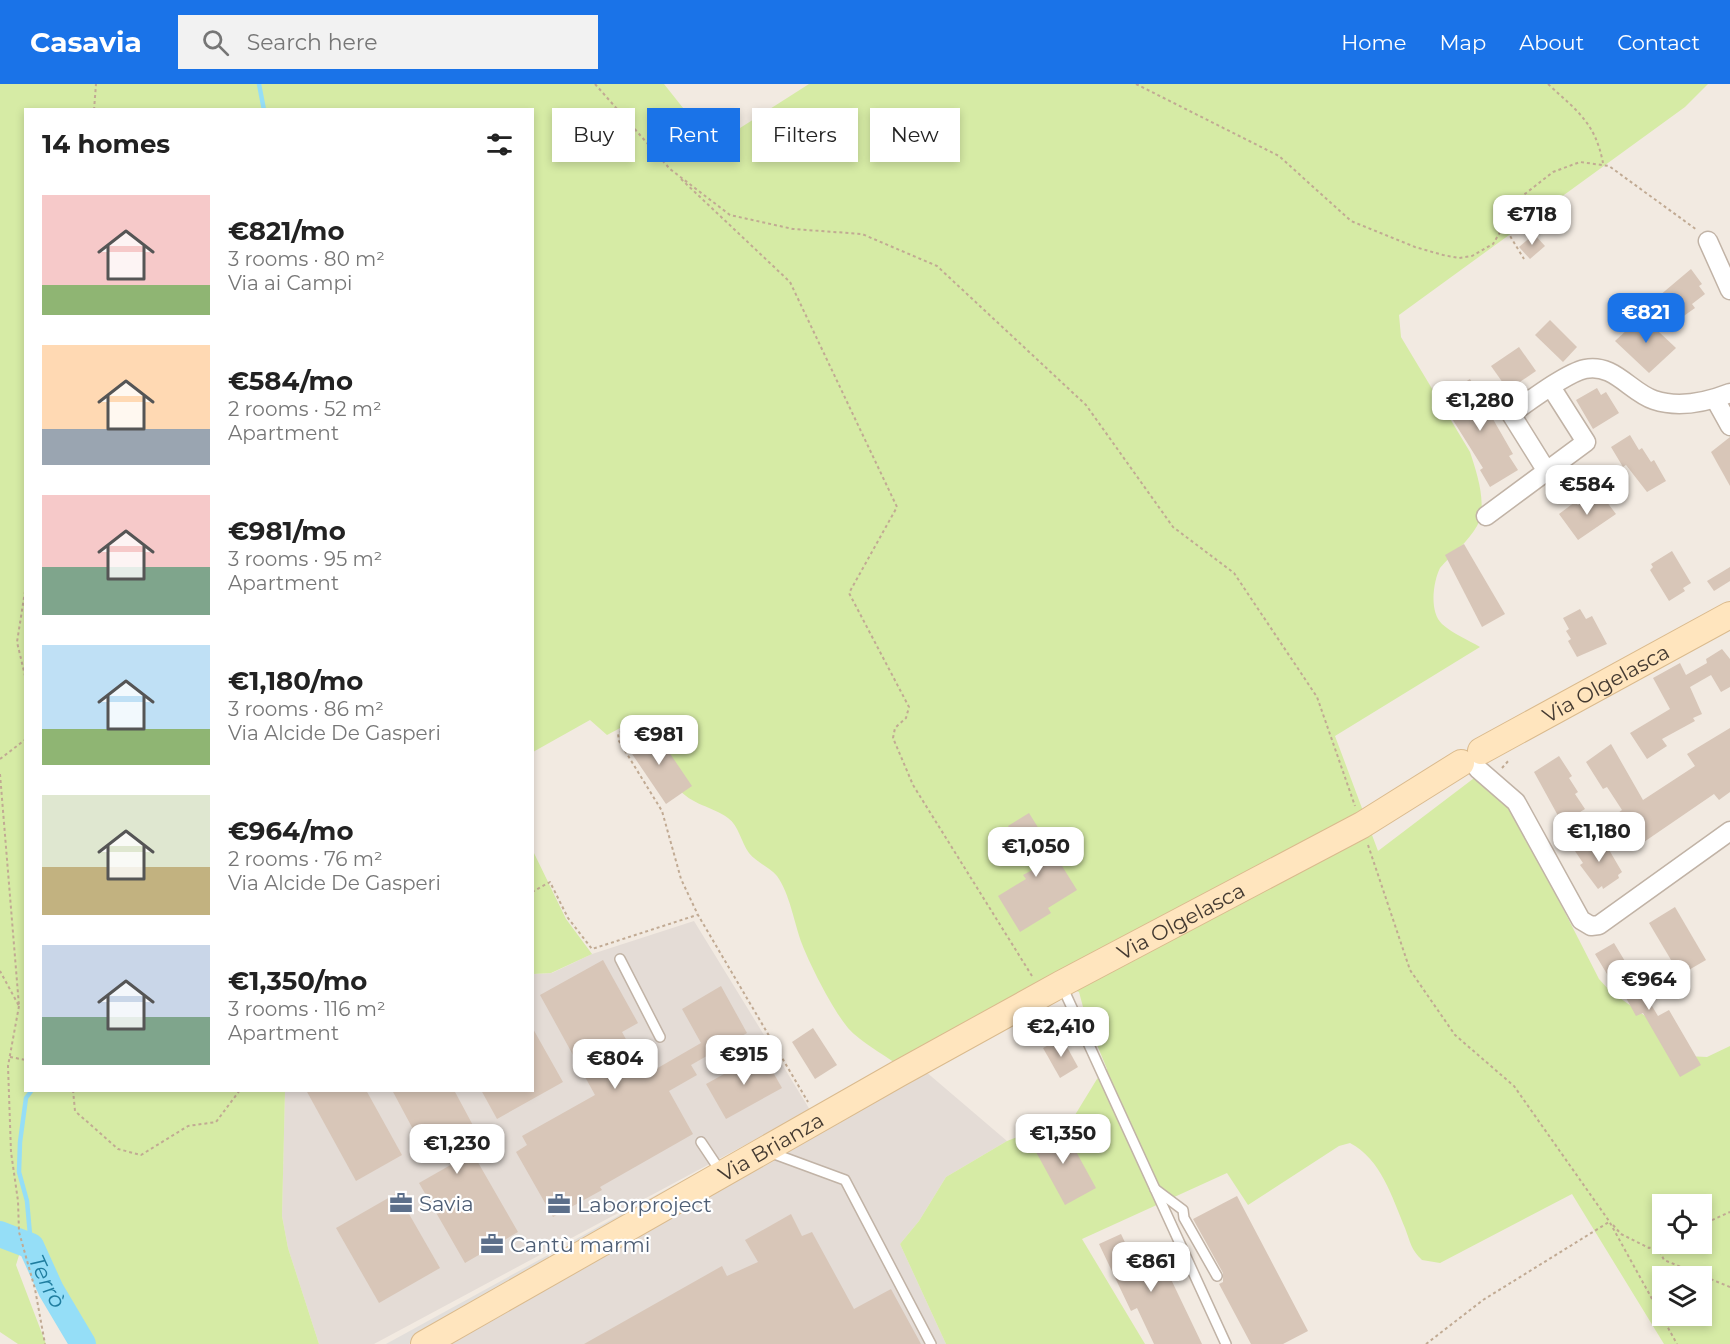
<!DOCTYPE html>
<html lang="en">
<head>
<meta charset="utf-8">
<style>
	:root { --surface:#fff; --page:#f2f2f2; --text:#222; --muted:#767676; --accent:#1a73e8 }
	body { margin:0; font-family:Montserrat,sans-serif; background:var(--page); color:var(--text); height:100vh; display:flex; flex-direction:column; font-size:22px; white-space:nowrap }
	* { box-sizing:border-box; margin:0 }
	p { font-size:20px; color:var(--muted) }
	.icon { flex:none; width:33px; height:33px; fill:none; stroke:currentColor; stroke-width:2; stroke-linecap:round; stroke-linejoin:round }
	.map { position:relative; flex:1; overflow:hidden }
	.side { position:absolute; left:24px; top:24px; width:510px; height:984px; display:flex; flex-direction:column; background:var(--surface); border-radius:0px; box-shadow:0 3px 9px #0003 }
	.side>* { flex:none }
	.banner { position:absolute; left:552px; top:24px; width:570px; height:54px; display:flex; gap:12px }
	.controls { position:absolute; left:1652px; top:1110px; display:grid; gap:12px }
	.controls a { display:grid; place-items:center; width:60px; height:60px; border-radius:0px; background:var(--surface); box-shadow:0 3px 9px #0003; font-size:30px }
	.price { position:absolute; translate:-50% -51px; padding:0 14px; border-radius:12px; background:#fff; color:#222; font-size:20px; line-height:39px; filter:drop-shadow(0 2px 3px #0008) }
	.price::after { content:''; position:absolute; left:50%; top:36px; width:18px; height:14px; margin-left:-9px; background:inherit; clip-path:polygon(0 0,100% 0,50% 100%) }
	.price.selected { background:var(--accent); color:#fff }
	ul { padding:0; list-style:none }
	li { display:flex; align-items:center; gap:18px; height:150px; padding:0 18px }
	li span { display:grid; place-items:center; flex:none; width:168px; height:120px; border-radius:0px; color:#555 }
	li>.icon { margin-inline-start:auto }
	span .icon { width:72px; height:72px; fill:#fffc; stroke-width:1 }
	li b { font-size:26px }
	h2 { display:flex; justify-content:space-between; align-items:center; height:72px; padding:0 18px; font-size:26px }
	.chip { padding:0 21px; border-radius:0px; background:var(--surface); box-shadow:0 3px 9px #0003; font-size:21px; line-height:54px }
	.chip.selected { background:var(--accent); color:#fff }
	header { display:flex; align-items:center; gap:36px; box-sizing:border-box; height:84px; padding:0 30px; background:var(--accent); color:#fff }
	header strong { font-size:28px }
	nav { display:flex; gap:33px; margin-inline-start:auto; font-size:21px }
	.search { width:420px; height:54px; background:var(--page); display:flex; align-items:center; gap:15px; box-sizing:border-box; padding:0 21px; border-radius:0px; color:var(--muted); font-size:22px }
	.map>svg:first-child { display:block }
</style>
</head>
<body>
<header>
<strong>Casavia</strong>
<div class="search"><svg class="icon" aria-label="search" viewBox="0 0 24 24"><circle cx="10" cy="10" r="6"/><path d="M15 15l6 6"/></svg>Search here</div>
<nav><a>Home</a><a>Map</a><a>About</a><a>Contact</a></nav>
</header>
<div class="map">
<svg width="1730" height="1260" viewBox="0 0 1730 1260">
	<rect width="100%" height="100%" fill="#f2eae1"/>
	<g fill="#e4dcd6">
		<path d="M 694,837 L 810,1026 L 374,1260 L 319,1260 L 288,1164 L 282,1132 L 285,1007 L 532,1006 L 533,890 L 552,889 L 592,870 Z"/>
		<path d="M 925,987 L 1007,1057 L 946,1093 L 919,1137 L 900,1160 L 946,1260 L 443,1260 Z"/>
	</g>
	<g fill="#d6eba5" fill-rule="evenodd">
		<path d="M 0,0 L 664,0 L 695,39 L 714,53 L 740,44 L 809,0 L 1708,0 L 1685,23 L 1399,231 L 1401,253 L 1470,368 C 1477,389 1488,422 1477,442 C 1468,458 1452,470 1440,484 C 1433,498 1429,528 1442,540 C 1452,549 1468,556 1480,563 L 1335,652 L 1378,767 L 1490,682 L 1599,895 L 1610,907 L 1648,934 L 1686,972 L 1707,973 L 1730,962 L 1730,1260 L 1664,1260 L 1572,1110 L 1440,1179 L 1422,1176 C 1411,1166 1410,1157 1405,1144 C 1392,1113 1381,1075 1350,1059 L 1339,1062 L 1248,1121 L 1227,1089 L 1082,1155 L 1145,1260 L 946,1260 L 900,1160 L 919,1137 L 946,1093 L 1007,1057 L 1075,1031 L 1097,995 L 1107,985 L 1086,934 L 1079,908 L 1062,901 L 903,984 C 887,973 869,963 854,950 C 838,937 810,881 802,860 C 794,839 790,810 777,792 C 769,783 756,778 749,769 C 741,758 739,742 728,734 C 712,722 691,721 678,704 C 665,688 676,641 653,634 C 640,630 619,646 607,651 L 590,636 L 533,668 L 532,26 L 26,26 L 26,1006 L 285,1007 L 282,1132 L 288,1164 L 319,1260 L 77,1260 L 68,1248 L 46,1187 L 27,1169 L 20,1168 L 16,1181 L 46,1260 L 18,1260 L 0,1248 ZM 1662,1120 L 1701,1120 L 1701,1160 L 1662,1160 ZM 1662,1192 L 1701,1192 L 1701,1232 L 1662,1232 Z"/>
		<path d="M 533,767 L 566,835 L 592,870 L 551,889 L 533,890 Z"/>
	</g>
	<g fill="#e2deda">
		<path d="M 740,1065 L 745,1075 L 573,1170 L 567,1160 Z"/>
		<path d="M 548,1171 L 554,1181 L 409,1260 L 386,1260 Z"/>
	</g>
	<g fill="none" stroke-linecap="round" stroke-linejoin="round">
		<g stroke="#95def7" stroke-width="4.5">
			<path d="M 259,0 L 264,26"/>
			<path d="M 31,1162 L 27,1117 L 19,1088 L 20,1058 L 26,1014 L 32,1006"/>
		</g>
		<path stroke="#95def7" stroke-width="26" id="s1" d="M 0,1150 L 31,1162 L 51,1206 L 83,1260"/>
	</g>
	<g fill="#d8c6b8">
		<path d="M 1534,150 L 1545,162 L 1530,175 L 1519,163 Z"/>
		<path d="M 1691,185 L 1702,200 L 1699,202 L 1705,210 L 1692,220 L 1695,224 L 1678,236 L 1659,212 Z"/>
		<path d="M 1642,232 L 1676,264 L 1649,289 L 1615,257 Z"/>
		<path d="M 1550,236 L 1577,263 L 1563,278 L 1535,251 Z"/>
		<path d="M 1519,263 L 1536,287 L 1508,306 L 1491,282 Z"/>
		<path d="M 1470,295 L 1513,370 L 1509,372 L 1518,386 L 1490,403 L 1480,386 L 1483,384 L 1439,314 Z"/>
		<path d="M 1597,304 L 1601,311 L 1606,308 L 1619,329 L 1593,345 L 1576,316 Z"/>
		<path d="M 1630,351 L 1639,366 L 1642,364 L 1651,378 L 1654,376 L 1666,397 L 1647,408 L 1626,381 L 1623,383 L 1611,363 Z"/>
		<path d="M 1730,353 L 1730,402 L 1711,368 Z"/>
		<path d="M 1592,410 L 1597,417 L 1603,413 L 1616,430 L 1578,456 L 1559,430 L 1575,418 L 1578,421 Z"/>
		<path d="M 1464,460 L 1505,530 L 1482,543 L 1445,471 Z"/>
		<path d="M 1672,467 L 1691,499 L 1683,504 L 1685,507 L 1669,517 L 1650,486 L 1653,483 L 1651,480 Z"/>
		<path d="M 1730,483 L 1730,497 L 1714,507 L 1707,497 Z"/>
		<path d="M 1580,525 L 1586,535 L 1592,532 L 1607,560 L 1577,573 L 1568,557 L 1571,555 L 1566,547 L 1569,545 L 1563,534 Z"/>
		<path d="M 1722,565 L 1730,575 L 1730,603 L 1721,608 L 1711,591 L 1690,603 L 1702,630 L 1693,634 L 1695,637 L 1662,655 L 1667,662 L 1647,675 L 1630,649 L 1670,625 L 1653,594 L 1680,579 L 1686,591 L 1707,579 L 1706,575 Z"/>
		<path d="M 652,643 L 692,702 L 666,720 L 626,661 Z"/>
		<path d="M 1730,644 L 1730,708 L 1719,716 L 1714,710 L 1641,760 L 1618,729 L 1622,726 L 1607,703 L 1603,705 L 1586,678 L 1611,660 L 1643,716 L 1695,682 L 1687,670 Z"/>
		<path d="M 1559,672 L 1572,692 L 1569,694 L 1578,708 L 1575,710 L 1585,725 L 1562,739 L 1534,688 Z"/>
		<path d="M 1029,729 L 1077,806 L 1048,824 L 1051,829 L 1020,848 L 998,812 L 1026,795 L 1023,791 L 1034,785 L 1008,742 Z"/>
		<path d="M 1601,752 L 1622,788 L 1618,791 L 1619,794 L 1603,805 L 1602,802 L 1598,805 L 1580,781 L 1583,779 L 1575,767 Z"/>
		<path d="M 1675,823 L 1706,876 L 1680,891 L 1649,839 Z"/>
		<path d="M 1614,859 L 1658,932 L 1669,926 L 1701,981 L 1680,993 L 1643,929 L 1636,932 L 1620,903 L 1616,905 L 1595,870 Z"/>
		<path d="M 603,876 L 638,939 L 622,948 L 639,979 L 650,973 L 656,985 L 701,959 L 682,925 L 721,902 L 747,949 L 691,981 L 697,991 L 669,1007 L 693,1050 L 600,1103 L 602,1106 L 553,1133 L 516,1068 L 527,1061 L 522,1052 L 595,1011 L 540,911 Z"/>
		<path d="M 532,943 L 563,998 L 497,1035 L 481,1006 L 532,1006 Z"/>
		<path d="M 813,944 L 837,981 L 815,995 L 792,958 Z"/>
		<path d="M 1062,954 L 1078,983 L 1060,994 L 1043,964 Z"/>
		<path d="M 762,969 L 782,1004 L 726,1035 L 706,1000 Z"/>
		<path d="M 306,1006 L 366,1006 L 402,1071 L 356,1097 Z"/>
		<path d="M 392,1006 L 454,1006 L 476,1047 L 464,1054 L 518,1148 L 465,1179 L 419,1099 L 461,1075 L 447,1048 L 422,1062 Z"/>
		<path d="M 1061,1040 L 1096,1104 L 1065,1121 L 1030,1057 Z"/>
		<path d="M 397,1109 L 440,1184 L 379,1219 L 336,1144 Z"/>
		<path d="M 1237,1112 L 1308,1247 L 1283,1260 L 1251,1260 L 1219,1200 L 1223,1198 L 1223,1189 L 1193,1135 Z"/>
		<path d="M 791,1130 L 802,1152 L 812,1148 L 854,1225 L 891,1205 L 921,1260 L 584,1260 L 722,1182 L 727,1192 L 758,1178 L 745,1156 Z"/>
		<path d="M 1121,1150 L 1133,1175 L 1156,1164 L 1202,1260 L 1154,1260 L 1137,1224 L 1131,1227 L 1099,1160 Z"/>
	</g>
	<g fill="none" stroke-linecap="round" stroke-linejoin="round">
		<g stroke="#c1b3a6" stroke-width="12">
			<g id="lane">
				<path d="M 620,875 L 660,953"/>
				<path d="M 1062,902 L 1226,1260"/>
				<path d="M 701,1058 L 721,1088"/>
				<path d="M 769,1068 L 845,1096 L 931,1260"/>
				<path d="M 1155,1105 L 1183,1126 L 1184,1134 L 1217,1192"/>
			</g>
		</g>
		<g stroke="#c1b3a6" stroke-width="21">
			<g id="street">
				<path d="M 1708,157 L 1730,206"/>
				<path d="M 1715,315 L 1730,342"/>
				<path d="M 1546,386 L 1511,330 C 1528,318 1566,289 1585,285 C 1614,279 1630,308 1654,316 C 1678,324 1707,318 1730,309"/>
				<path d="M 1486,432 L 1586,358 L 1551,303"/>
				<path d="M 1478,685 L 1516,718 L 1581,836 L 1591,842 L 1599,841 L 1730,747"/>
			</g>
		</g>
		<g stroke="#daba8d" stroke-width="28">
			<g id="secondary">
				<path id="s2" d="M 1481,667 L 1730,531"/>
				<path id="s3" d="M 424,1260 L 898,990 L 1061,900 L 1362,741 L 1461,679"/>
			</g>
		</g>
		<g stroke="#c1aa93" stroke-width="2" stroke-dasharray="3 3" stroke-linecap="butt">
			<path d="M 595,0 L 670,85 L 730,131 L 793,145 L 862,150 L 937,182 L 1086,321 L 1173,443 L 1234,489 L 1317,613 L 1355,722"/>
			<path d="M 1136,0 L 1279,72 L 1351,137 L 1415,163 L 1443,171 L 1459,174 L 1472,172 L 1493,160 L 1521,113 L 1553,88 L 1580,78 L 1609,82 L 1697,146"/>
			<path d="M 1548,0 C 1577,27 1595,38 1603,79"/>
			<path d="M 94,26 L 96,0"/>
			<path d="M 681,95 L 790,198 L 897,423 L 849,509 L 909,623 L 906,634 L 895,644 L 893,654 L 913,701 L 1032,892"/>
			<path d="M 1504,142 L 1524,175"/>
			<path d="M 26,501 L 17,558 L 26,596"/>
			<path d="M 637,636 L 618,650 L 619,657 L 662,727 L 681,795 L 698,831 L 808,1018"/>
			<path d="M 0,675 L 26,655"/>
			<path d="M 1502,684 L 1510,675"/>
			<path d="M 0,690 L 19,922 L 0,887"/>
			<path d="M 1368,761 L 1410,886 L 1455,951 L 1514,1002 L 1609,1137 L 1677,1260"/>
			<path d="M 532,808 L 550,798 L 568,834 L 592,865 L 697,831"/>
			<path d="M 19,922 L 8,982 L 11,1068 L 18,1117 L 19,1148 L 35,1205 L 45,1260"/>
			<path d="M 10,973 L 26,976"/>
			<path d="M 73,1006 L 75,1027 L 118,1065 L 141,1071 L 188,1042 L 216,1038 L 240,1006"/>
			<path d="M 1613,1141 L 1621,1150 L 1649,1164 L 1662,1159"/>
			<path d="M 1701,1141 L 1730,1128"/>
			<path d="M 1657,1162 L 1664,1176 L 1730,1203"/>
			<path d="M 1426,1260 L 1483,1216 L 1609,1138"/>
		</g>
		<use href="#lane" stroke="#fff" stroke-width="9"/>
		<use href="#street" stroke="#fff" stroke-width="18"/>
		<use href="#secondary" stroke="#ffe5be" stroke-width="26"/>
	</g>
	<defs>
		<g id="office-bare" transform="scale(1.8)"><path d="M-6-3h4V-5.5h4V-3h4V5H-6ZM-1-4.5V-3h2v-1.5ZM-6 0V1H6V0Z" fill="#5c6f8a" stroke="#fff" stroke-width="2.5" paint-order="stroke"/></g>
	</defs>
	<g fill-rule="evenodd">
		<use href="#office-bare" x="401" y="1119"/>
		<use href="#office-bare" x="559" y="1120"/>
		<use href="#office-bare" x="492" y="1160"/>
	</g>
	<g text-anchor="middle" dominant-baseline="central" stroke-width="4.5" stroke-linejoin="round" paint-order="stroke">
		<g font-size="21" fill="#443a31" stroke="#fff">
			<text stroke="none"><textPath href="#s2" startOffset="142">Via Olgelasca</textPath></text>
			<text stroke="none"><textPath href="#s3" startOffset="867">Via Olgelasca</textPath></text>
			<text stroke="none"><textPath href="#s3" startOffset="399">Via Brianza</textPath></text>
		</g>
		<g font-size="21" fill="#4e5e75" stroke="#fff" text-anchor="start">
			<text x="419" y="1119">Savia</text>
			<text x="577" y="1120">Laborproject</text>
			<text x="510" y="1160">Cantù marmi</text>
		</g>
		<g font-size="22" font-style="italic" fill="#1f7d9f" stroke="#fff">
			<text stroke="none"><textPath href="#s1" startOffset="72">Terrò</textPath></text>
		</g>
	</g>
</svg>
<div class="controls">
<a><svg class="icon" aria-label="locate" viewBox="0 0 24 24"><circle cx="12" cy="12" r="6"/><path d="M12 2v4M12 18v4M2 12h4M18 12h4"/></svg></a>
<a><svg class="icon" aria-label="layers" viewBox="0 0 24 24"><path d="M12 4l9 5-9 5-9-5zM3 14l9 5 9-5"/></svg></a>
</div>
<b class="price" style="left:1532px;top:162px">€718</b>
<b class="price selected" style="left:1646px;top:260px">€821</b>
<b class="price" style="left:1480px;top:348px">€1,280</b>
<b class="price" style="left:1587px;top:432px">€584</b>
<b class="price" style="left:659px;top:682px">€981</b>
<b class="price" style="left:1599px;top:779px">€1,180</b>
<b class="price" style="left:1036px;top:794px">€1,050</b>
<b class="price" style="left:1649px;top:927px">€964</b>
<b class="price" style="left:1061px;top:974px">€2,410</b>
<b class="price" style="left:744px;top:1002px">€915</b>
<b class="price" style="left:615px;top:1006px">€804</b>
<b class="price" style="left:1063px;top:1081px">€1,350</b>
<b class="price" style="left:457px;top:1091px">€1,230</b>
<b class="price" style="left:1151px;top:1209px">€861</b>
<div class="banner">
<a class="chip">Buy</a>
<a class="chip selected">Rent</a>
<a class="chip">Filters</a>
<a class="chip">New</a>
</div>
<section class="side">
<h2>14 homes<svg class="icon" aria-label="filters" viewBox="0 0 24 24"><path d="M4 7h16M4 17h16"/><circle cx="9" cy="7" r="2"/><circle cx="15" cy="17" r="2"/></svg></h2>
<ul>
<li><span style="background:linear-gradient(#f6c9c9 75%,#8fb573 0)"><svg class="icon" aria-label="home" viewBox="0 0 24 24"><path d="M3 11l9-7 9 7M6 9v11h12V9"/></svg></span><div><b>€821/mo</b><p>3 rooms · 80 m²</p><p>Via ai Campi</p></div></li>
<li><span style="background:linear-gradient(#ffd9b3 70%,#9aa5b1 0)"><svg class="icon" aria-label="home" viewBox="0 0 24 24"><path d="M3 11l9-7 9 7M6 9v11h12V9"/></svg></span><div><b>€584/mo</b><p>2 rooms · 52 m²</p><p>Apartment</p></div></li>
<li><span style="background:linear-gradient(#f6c9c9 60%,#7fa58c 0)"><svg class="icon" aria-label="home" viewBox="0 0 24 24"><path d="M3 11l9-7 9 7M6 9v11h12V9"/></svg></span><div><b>€981/mo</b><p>3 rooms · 95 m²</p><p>Apartment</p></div></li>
<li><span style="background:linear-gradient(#bfe0f5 70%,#8fb573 0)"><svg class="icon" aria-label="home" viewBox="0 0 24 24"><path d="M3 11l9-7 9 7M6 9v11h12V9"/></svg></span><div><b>€1,180/mo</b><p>3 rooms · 86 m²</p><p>Via Alcide De Gasperi</p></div></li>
<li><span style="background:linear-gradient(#dfe7d0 60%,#c2b280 0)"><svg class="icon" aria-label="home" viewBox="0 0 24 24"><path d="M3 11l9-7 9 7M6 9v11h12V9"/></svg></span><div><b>€964/mo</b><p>2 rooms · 76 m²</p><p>Via Alcide De Gasperi</p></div></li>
<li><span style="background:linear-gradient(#c9d6e8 60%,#7fa58c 0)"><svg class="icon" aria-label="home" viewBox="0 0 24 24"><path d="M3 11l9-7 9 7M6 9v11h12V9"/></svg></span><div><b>€1,350/mo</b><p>3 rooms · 116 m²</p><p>Apartment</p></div></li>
</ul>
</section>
</div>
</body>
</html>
